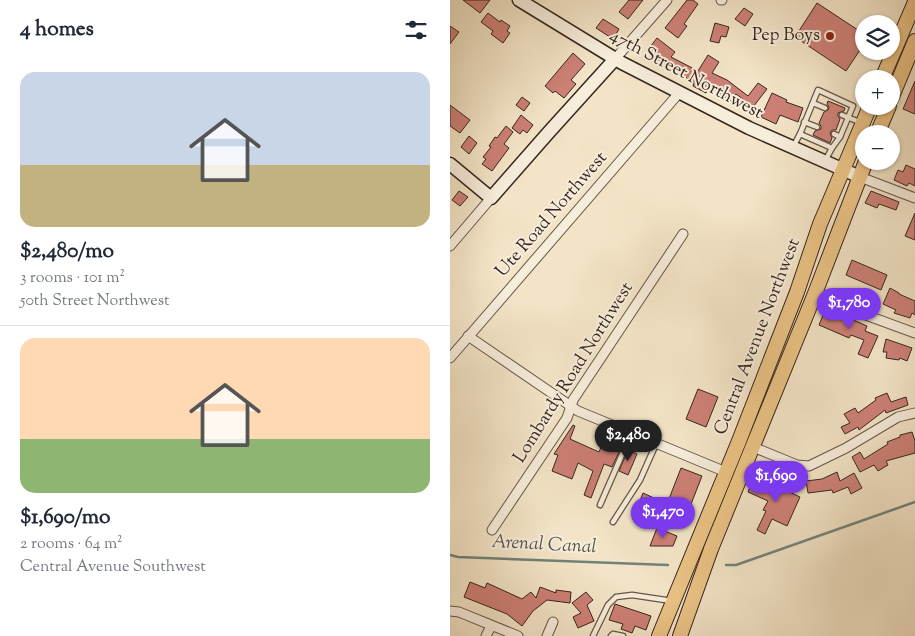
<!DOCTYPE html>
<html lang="en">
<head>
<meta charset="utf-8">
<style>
	:root { --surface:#fff; --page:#f6f6f7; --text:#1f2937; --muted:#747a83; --line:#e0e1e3; --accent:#7c3aed }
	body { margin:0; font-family:"Sorts Mill Goudy",serif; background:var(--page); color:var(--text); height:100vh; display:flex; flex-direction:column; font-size:19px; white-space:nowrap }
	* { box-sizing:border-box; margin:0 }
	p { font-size:16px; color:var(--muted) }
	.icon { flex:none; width:28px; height:28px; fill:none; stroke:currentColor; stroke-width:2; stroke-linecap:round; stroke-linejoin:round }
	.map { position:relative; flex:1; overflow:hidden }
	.drawer { display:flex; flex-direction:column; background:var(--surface); width:450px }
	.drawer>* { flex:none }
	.fabs { position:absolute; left:405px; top:15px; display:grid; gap:10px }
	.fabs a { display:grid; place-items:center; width:45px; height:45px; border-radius:50%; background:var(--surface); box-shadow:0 1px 4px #0004; font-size:25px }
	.price { position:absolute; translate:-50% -42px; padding:0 11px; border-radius:18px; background:var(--accent); color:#fff; font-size:16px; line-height:32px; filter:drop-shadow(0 1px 2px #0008) }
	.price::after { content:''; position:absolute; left:50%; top:30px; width:15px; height:11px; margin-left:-8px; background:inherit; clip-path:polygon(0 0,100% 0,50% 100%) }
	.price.current { background:#222; color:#fff }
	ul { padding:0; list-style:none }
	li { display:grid; align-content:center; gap:10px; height:265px; padding:0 20px }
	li+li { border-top:1px solid var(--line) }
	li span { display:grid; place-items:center; height:155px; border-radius:15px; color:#555 }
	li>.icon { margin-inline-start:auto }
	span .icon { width:90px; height:90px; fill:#fffc; stroke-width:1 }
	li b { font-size:21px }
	h2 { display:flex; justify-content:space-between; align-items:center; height:60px; padding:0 20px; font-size:21px }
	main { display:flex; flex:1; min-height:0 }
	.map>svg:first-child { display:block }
</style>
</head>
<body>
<main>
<section class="drawer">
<h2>4 homes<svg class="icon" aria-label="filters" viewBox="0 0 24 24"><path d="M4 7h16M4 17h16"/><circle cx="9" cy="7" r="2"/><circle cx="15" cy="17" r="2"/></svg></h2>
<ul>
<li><span style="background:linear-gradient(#c9d6e8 60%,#c2b280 0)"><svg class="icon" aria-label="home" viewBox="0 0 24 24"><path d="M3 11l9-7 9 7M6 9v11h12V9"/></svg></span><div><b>$2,480/mo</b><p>3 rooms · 101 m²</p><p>50th Street Northwest</p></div></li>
<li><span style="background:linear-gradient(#ffd9b3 65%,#8fb573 0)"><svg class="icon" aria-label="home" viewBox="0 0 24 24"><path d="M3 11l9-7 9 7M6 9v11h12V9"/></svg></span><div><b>$1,690/mo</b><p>2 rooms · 64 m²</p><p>Central Avenue Southwest</p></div></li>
</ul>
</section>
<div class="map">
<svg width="465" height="636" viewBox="0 0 465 636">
	<rect width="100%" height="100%" fill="#f3e4c7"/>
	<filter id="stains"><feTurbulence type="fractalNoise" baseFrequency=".004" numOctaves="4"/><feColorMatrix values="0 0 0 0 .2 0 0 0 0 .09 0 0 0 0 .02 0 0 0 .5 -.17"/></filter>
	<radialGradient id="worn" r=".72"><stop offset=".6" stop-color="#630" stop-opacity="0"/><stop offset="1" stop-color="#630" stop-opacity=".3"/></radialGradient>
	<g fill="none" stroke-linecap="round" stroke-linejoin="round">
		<g stroke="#738279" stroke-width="2.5">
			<path d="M 0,555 L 8,557 L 218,565"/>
			<path d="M 276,565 L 286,565 L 465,502"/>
		</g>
	</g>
	<g fill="#cd8076" stroke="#36261e">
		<path d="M 13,0 L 40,0 L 30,13 Z"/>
		<path d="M 179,0 L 193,0 L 178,19 L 169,12 Z"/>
		<path d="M 237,0 L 243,0 L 248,4 L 234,24 L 237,26 L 228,38 L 215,28 Z"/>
		<path d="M 367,3 L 414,34 L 414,44 L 396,71 L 345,37 Z"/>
		<path d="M 294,8 L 303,14 L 295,26 L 285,19 Z"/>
		<path d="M 38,13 L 50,22 L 51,20 L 60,26 L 57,31 L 60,33 L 53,43 L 41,34 L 43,31 L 31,22 Z"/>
		<path d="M 153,19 L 169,29 L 163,39 L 146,28 Z"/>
		<path d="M 265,23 L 279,27 L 276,37 L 271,36 L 269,43 L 260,41 Z"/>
		<path d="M 0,26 L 9,32 L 0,44 Z"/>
		<path d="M 207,38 L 225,52 L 221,57 L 248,71 L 258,55 L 269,62 L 262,73 L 277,80 L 298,96 L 308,83 L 317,89 L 303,107 L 286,94 L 280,101 L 260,86 L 256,93 L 243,86 L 244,82 L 222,70 L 197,51 Z"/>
		<path d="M 123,53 L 135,64 L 121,80 L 126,84 L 114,98 L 105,91 L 103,93 L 95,86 Z"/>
		<path d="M 465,81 L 465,114 L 453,109 Z"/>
		<path d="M 322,93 L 337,100 L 336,102 L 353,108 L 348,122 L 330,115 L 326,124 L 311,117 Z"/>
		<path d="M 72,97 L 80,103 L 74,111 L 66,105 Z"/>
		<path d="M 378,101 L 395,108 L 394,111 L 388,113 L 388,116 L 390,119 L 386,130 L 382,130 L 380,133 L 382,138 L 380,143 L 363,135 L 365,131 L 371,129 L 371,126 L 369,123 L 374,112 L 378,110 L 379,107 L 377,104 Z"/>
		<path d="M 0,105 L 20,120 L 10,133 L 0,126 Z"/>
		<path d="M 71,115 L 83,125 L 77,133 L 73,130 L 70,134 L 62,128 Z"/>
		<path d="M 56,126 L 63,132 L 54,144 L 59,148 L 42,171 L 32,164 L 36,159 L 33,157 L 41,147 L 39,146 L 45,137 L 47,138 Z"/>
		<path d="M 19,136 L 27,143 L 19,154 L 11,147 Z"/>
		<path d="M 456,165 L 465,169 L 465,186 L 459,183 L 457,186 L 444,180 L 448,170 L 453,172 Z"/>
		<path d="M 9,191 L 18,197 L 10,206 L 2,200 Z"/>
		<path d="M 421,191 L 449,202 L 446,210 L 429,204 L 427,208 L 415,203 Z"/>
		<path d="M 465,213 L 465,240 L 455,236 Z"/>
		<path d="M 402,260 L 437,275 L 431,290 L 396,275 Z"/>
		<path d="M 440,288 L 449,293 L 449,294 L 465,301 L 465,315 L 462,313 L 460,318 L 444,313 L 446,310 L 433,304 Z"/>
		<path d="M 376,308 L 417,326 L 415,331 L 428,336 L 418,358 L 408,354 L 414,340 L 401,335 L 399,338 L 369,325 Z"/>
		<path d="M 436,339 L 462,348 L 457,361 L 450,358 L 449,360 L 436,358 L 437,352 L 433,352 Z"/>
		<path d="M 248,389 L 268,397 L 256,427 L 236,419 Z"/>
		<path d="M 437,393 L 441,402 L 456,397 L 458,405 L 436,413 L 435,410 L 409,430 L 408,427 L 395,434 L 391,427 L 400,423 L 394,414 L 405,408 L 408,413 L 426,400 L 425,398 Z"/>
		<path d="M 123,425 L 125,426 L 120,439 L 149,452 L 153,443 L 170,450 L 162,467 L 154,464 L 141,498 L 134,495 L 143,471 L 128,463 L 122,479 L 102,471 L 108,455 L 104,454 Z"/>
		<path d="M 462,432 L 465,441 L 465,453 L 436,461 L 438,465 L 428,471 L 424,465 L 410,472 L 402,457 L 410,452 L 414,459 L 438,444 L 437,442 L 450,437 L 450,435 Z"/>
		<path d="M 178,450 L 187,454 L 178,475 L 169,471 Z"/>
		<path d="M 231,468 L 252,476 L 236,517 L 209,507 L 203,520 L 185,513 L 193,493 L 217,504 Z"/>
		<path d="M 387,472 L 390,481 L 404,473 L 412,488 L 401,494 L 398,487 L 383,493 L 382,490 L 358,493 L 356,481 L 372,479 Z"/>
		<path d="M 329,476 L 337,480 L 333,489 L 350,497 L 337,526 L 322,519 L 315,534 L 307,530 L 316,511 L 313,510 L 318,501 L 298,492 L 302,482 L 322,490 Z"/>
		<path d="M 207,528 L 227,536 L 223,546 L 200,546 Z"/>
		<path d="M 20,582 L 35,588 L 37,583 L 72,599 L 81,592 L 86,598 L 90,587 L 106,593 L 106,590 L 121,592 L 120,603 L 97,600 L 83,611 L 72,626 L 57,614 L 14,597 Z"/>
		<path d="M 136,592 L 143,600 L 137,605 L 144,621 L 128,628 L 123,617 L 131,613 L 122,603 Z"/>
		<path d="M 165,604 L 201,616 L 196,630 L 185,626 L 182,633 L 171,629 L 173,624 L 159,620 Z"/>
	</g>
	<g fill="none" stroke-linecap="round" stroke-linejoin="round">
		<g stroke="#655648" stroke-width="7">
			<g id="lane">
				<path d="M 363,103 L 375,108"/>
				<path d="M 392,115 L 412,123"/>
				<path d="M 354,122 L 367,127"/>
				<path d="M 350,134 L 368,90 L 403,106 L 390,137 L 384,134"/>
				<path d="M 343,147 L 350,134 L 382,148 L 390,137"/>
				<path d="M 375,161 L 382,148"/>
				<path d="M 150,505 L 181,434"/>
				<path d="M 163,522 L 190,480 L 206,444"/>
				<path d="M 143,636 L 158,605 L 166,597 L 182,595 L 222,601"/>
				<path d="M 161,636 L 163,634 L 173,636"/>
			</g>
		</g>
		<g stroke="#655648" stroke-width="11">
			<g id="street">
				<path d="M 271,0 L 272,0"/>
				<path d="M 165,59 L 217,0"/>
				<path d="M 410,177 L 465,198"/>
				<path d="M 0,246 L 41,198"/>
				<path d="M 364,296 L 465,333"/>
				<path d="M 18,336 L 128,411 L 276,472"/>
				<path d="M 0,358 L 229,93"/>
				<path d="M 303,447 L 347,465 L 359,466 L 396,448 L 448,417 L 465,413"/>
				<path d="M 42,530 L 117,418 L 123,400 L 233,234"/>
				<path d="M 0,611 L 9,612 L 68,636"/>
				<path d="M 36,636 L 41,626"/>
				<path d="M 97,636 L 103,622"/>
			</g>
		</g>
		<g stroke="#36261e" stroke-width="15">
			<g id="secondary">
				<path d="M 69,0 L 172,63 L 299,128 L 410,177"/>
				<path d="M 0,164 L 41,198 L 99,132 L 165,59"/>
			</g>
		</g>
		<g stroke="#36261e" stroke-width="16">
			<g id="primary">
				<path d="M 432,79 L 465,2"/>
				<path d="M 441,99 L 465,41"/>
				<path d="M 427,134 L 439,106"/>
				<path d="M 209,636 L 289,441 L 347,292 L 370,224 L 420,106"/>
				<path d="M 230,636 L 261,549 L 364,296 L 416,161"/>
			</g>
		</g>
		<use href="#lane" stroke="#f7eddb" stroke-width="4.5"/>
		<use href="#street" stroke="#f7eddb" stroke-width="9"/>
		<use href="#secondary" stroke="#f7eddb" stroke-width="12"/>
		<use href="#primary" stroke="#eac284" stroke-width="14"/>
	</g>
	<circle fill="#8f2418" stroke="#f7eddb" stroke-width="2" cx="380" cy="36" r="5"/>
	<g text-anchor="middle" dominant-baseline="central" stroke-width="4" stroke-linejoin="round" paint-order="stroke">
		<g font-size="18" fill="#36261e" stroke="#f7eddb" text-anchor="end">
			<text x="370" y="36">Pep Boys</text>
		</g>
		<g font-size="18" fill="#36261e" stroke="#f7eddb">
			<text transform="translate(236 75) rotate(28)">47th Street Northwest</text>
			<text transform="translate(102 215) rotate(-49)">Ute Road Northwest</text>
			<text transform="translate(308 337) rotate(-69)">Central Avenue Northwest</text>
			<text transform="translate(124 373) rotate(-58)">Lombardy Road Northwest</text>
		</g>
		<g font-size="19" font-style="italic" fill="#54544b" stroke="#f7eddb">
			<text transform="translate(94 545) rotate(3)">Arenal Canal</text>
		</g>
	</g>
	<rect width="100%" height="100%" filter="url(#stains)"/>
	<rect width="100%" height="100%" fill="url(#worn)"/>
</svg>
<div class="fabs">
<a><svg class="icon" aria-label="layers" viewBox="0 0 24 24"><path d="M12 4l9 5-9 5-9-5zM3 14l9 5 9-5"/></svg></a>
<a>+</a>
<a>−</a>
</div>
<b class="price" style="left:399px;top:330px">$1,780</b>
<b class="price current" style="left:178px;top:462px">$2,480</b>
<b class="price" style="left:326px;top:503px">$1,690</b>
<b class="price" style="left:213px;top:539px">$1,470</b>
</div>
</main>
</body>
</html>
